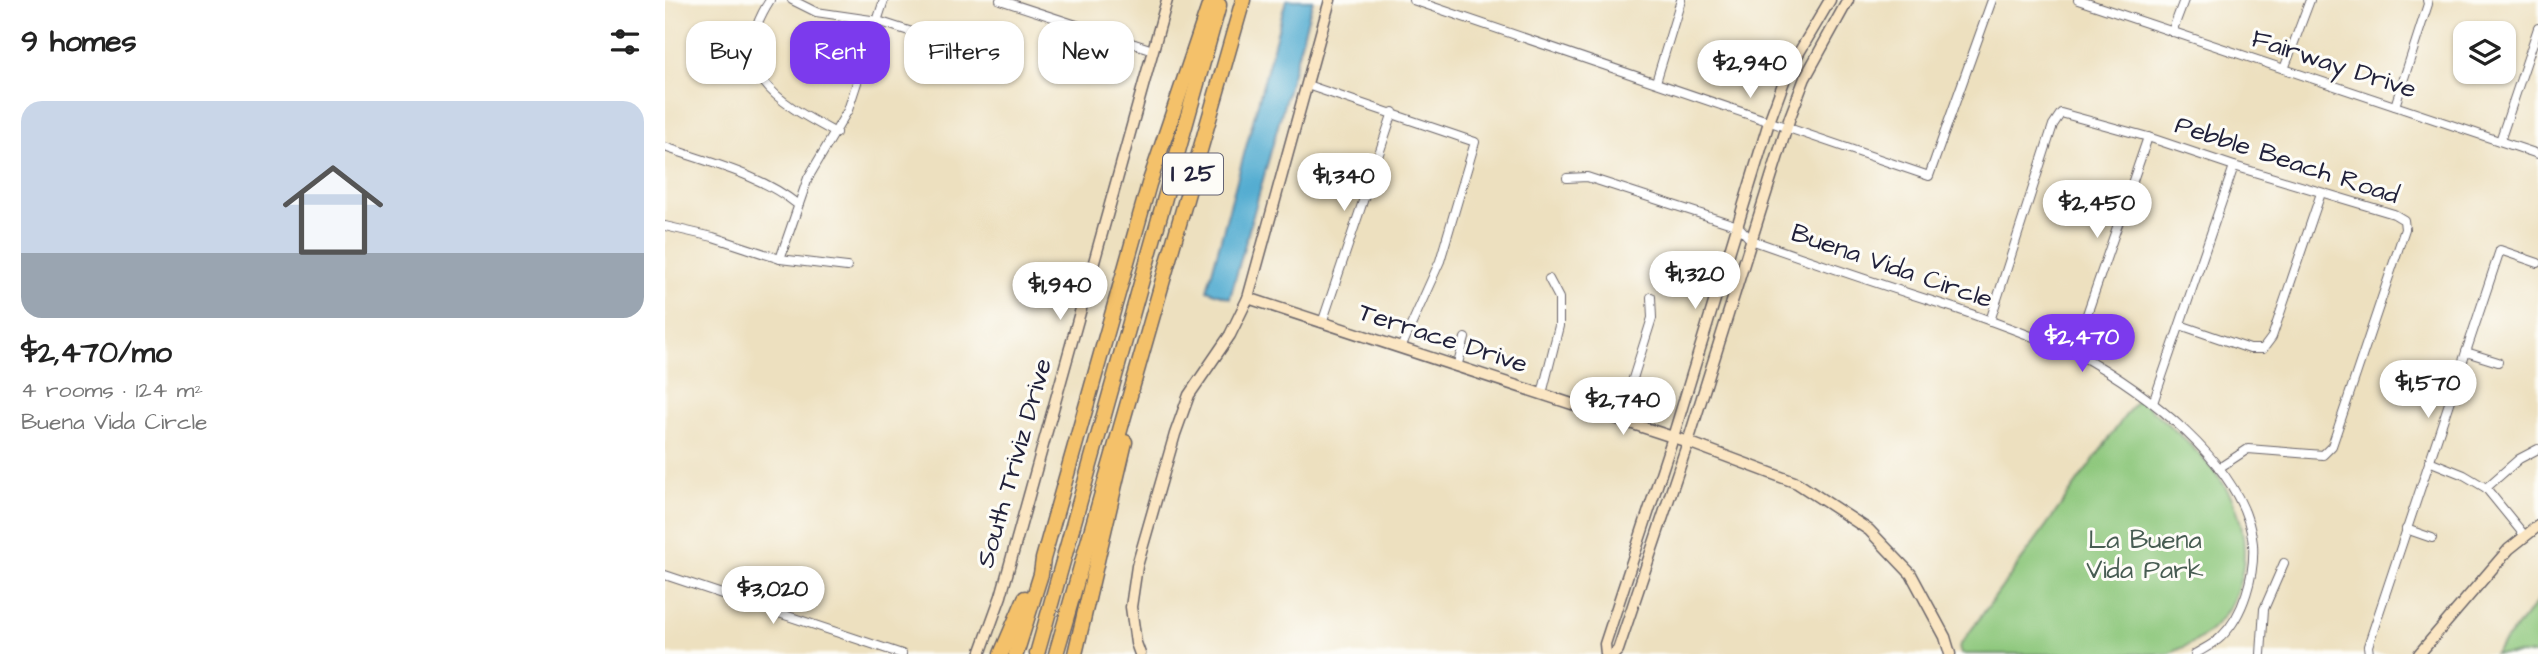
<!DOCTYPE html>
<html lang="en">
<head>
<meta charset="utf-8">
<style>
	:root { --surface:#fff; --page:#f6f6f6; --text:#222; --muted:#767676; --accent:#7c3aed }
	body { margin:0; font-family:"Architects Daughter",sans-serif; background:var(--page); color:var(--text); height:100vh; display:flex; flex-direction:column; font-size:26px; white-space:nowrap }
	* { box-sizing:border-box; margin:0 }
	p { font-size:23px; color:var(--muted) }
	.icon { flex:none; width:38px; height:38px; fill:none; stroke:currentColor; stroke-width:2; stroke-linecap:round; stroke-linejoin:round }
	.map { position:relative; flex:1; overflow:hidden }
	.sheet { display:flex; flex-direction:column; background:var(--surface); width:665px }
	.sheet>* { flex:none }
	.guide { position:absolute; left:21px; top:21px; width:665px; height:63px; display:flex; gap:14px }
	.tools { position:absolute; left:1788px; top:21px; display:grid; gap:14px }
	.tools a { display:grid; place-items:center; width:63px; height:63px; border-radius:14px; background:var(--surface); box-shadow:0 2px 5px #0004; font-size:35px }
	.price { position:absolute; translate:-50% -60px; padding:0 16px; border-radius:24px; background:#fff; color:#222; font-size:23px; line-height:46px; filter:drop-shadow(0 2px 4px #0008) }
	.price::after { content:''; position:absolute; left:50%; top:42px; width:21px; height:16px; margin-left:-10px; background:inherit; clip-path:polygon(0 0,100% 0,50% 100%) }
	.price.on { background:var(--accent); color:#fff }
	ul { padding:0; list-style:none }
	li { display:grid; align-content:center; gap:14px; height:371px; padding:0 21px }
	li span { display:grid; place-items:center; height:217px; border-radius:21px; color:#555 }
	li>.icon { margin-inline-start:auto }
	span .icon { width:126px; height:126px; fill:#fffc; stroke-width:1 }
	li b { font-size:30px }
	h2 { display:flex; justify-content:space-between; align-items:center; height:84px; padding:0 21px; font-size:30px }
	.tag { padding:0 24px; border-radius:21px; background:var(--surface); box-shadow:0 2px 5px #0004; font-size:24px; line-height:63px }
	.tag.on { background:var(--accent); color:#fff }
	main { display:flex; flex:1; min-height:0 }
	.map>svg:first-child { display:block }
</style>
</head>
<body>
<main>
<section class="sheet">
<h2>9 homes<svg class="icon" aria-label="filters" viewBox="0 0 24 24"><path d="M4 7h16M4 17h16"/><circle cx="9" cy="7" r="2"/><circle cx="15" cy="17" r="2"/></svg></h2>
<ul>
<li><span style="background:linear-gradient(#c9d6e8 70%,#9aa5b1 0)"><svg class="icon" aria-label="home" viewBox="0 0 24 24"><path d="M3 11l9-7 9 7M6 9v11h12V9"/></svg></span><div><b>$2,470/mo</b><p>4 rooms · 124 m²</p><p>Buena Vida Circle</p></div></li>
</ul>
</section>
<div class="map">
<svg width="1873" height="654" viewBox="0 0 1873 654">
	<rect width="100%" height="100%" fill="#fdfcf7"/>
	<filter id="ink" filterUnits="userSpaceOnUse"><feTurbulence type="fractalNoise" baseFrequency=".0143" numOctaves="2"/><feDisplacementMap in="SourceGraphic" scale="14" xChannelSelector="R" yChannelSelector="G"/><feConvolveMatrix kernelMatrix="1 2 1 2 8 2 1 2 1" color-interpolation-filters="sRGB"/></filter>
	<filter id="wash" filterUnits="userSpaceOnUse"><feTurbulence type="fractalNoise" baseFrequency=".00686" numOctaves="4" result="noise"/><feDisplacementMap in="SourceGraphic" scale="28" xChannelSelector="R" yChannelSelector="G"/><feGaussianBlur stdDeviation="1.57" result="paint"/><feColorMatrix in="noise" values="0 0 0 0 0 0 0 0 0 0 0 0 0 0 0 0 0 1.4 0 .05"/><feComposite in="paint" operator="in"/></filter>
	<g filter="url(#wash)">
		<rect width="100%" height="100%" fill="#ede0bf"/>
		<g fill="#8dc77c" stroke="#58745c" stroke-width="2">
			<path d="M 1473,398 C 1504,425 1537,452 1560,486 C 1592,535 1584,607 1533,640 C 1524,645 1514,649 1504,654 L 1296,654 L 1294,647 Z"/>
			<path d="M 1873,601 L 1873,654 L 1829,654 Z"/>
		</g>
		<path fill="#54add1" stroke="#3b6886" stroke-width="2" d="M 621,0 L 648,0 L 565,298 L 542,290 Z"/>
	</g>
	<g filter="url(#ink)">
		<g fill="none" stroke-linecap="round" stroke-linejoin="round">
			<g stroke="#696469" stroke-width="10">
				<g id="street">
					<path d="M 105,0 C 58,73 114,102 171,133"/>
					<path d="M 127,0 L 151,12 L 213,21 L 247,32"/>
					<path d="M 335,0 L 488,50"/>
					<path d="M 748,0 L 1264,176 L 1327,0"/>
					<path d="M 1413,0 L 1873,154"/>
					<path d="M 1507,32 L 1519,0"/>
					<path d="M 1619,69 L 1645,0"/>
					<path d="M 991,82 L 1016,0"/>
					<path d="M 642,85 L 810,142 L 775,261 L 736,348"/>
					<path d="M 1730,106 L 1763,4 L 1762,0"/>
					<path d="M 1835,141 L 1873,28"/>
					<path d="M 0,147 C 45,163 94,174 132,204"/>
					<path d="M 902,178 L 922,177 L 1073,226 L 1086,240 C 1154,264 1223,287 1292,309 C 1318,318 1345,328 1371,338 C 1384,343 1398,347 1411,353 C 1477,389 1580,464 1588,544 C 1590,574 1579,615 1556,637 C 1549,644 1538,649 1530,654"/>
					<path d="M 0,226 L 48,237 L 115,259 L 182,267"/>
					<path d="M 115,259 L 143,178 L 183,110 L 219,0"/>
					<path d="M 1325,321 L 1388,125 L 1396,113 L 1483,137 L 1569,166 L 1729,214 L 1739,220 L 1740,229 L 1667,446 L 1658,455 L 1583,449 L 1554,468"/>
					<path d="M 657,323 L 728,112"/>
					<path d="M 1515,325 L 1585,349 L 1598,349 L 1607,337 L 1656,193"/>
					<path d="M 1409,352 L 1483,137"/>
					<path d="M 1801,352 L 1833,362"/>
					<path d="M 792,367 L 800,338"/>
					<path d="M 877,394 L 894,326 L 894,298 L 884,279"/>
					<path d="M 1488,403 L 1569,166"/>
					<path d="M 955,420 L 987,318 L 986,297"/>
					<path d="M 1764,461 L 1799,475 L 1821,488 L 1860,536"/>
					<path d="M 1821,488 L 1854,459 L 1873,449"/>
					<path d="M 1741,529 L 1767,538"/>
					<path d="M 0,575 L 237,654"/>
					<path d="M 1596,654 L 1599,609 L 1619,563"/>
					<path d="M 1704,654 L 1703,646 L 1835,250 L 1873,263"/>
				</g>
			</g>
			<g stroke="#696469" stroke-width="13">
				<g id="secondary">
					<path d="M 583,298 L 1023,442 L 1132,483 L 1204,530 L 1246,574 L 1280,637 L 1285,654"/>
					<path d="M 315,654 L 336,596 L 502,0"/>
					<path d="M 475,654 L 471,643 L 466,607 L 472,566 L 510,434 L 524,395 L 565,335 L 583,298 L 665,0"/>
					<path d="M 941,654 L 940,644 L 1008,437 L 1104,122 L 1122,73 L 1165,0"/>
					<path d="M 949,654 L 953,650 L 1023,442 L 1125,117 L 1140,78 L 1183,0"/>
					<path d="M 1754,654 L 1844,549 L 1873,526"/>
				</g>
			</g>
			<g stroke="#696469" stroke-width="17">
				<g id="highway">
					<path d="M 336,654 L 360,598"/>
					<path d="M 351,654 L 376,574 L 378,559 L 484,184 L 546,0"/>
					<path d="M 372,654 L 554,5"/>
					<path d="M 391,654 L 578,0"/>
					<path d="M 410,654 L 460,442"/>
				</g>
			</g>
			<use href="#street" stroke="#fff" stroke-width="8"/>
			<use href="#secondary" stroke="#fbe6c3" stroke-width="10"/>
			<use href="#highway" stroke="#f4c16a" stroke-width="14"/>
		</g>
	</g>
	<g text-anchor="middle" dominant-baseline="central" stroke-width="6" stroke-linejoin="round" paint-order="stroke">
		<rect fill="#fdfcf7" stroke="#646373" stroke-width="2" x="498" y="153.5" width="60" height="41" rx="5"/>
		<g font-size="24" font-weight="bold" fill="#22223b">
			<text x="528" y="174">I 25</text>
		</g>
		<g font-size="26" fill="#22223b" stroke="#fdfcf7">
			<text transform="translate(1669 64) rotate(18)">Fairway Drive</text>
			<text transform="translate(1622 160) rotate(18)">Pebble Beach Road</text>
			<text transform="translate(1227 266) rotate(19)">Buena Vida Circle</text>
			<text transform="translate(778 338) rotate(18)">Terrace Drive</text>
			<text transform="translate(349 463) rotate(-74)">South Triviz Drive</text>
		</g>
		<g font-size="26" fill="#475c52" stroke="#fdfcf7">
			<text x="1480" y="540">La Buena<tspan x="1480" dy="30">Vida Park</tspan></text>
		</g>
	</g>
</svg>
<div class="tools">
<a><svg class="icon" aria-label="layers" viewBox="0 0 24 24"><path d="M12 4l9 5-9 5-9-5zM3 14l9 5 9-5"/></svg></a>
</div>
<b class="price" style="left:1085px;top:100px">$2,940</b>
<b class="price" style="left:679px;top:213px">$1,340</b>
<b class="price" style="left:1432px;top:240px">$2,450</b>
<b class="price" style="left:1030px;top:311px">$1,320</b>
<b class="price" style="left:395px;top:322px">$1,940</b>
<b class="price on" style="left:1417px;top:374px">$2,470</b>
<b class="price" style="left:1763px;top:420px">$1,570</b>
<b class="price" style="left:958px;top:437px">$2,740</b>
<b class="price" style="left:108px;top:626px">$3,020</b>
<div class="guide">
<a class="tag">Buy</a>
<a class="tag on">Rent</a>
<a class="tag">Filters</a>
<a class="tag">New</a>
</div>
</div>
</main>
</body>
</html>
